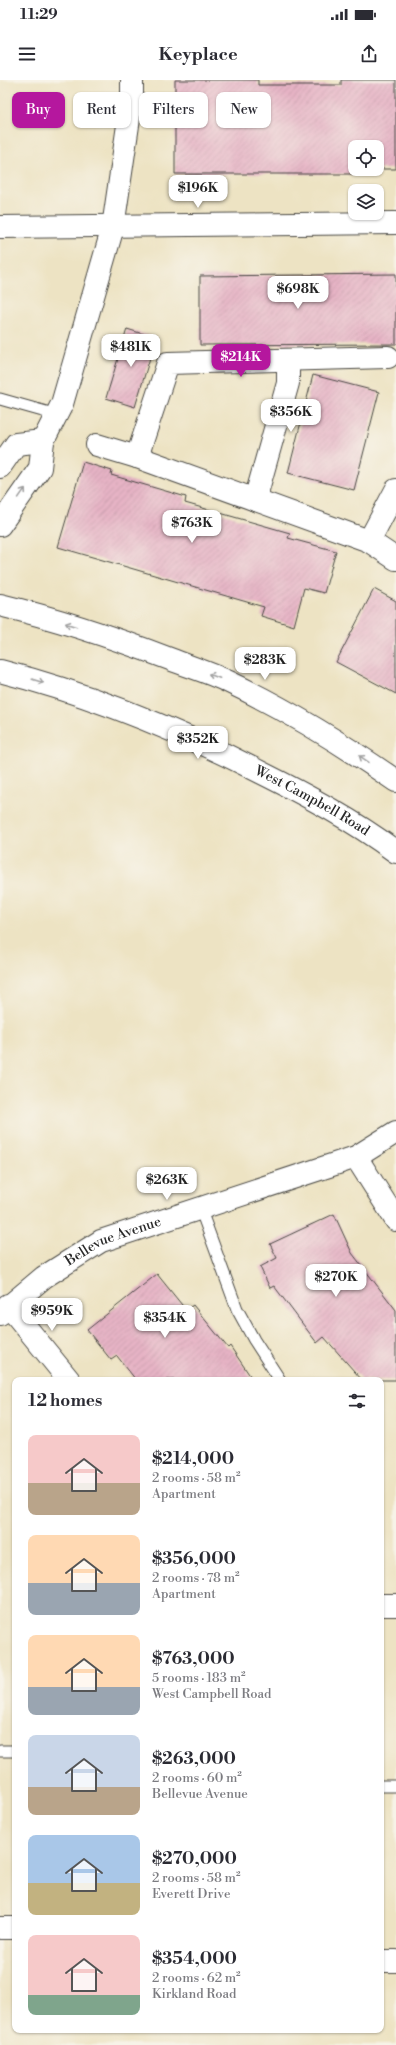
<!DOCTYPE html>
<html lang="en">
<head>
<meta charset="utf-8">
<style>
	:root { --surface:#fff; --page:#f2f2f3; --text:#2b2b33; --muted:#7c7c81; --accent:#b5179e }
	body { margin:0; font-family:"Libre Bodoni",serif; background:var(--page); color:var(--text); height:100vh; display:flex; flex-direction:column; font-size:15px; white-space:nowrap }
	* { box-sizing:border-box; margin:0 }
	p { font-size:13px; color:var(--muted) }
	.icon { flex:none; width:22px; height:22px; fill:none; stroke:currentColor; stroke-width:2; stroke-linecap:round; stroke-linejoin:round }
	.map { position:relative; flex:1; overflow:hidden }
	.details { position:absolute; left:12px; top:1297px; width:372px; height:656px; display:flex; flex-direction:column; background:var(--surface); border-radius:8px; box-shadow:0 1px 3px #0004 }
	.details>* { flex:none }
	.guide { position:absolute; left:12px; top:12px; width:372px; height:36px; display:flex; gap:8px }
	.fabs { position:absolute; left:348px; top:60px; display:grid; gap:8px }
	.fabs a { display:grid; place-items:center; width:36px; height:36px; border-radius:8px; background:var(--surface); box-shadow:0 1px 3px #0004; font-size:20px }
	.price { position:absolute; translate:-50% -34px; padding:0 9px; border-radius:8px; background:#fff; color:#222; font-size:13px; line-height:26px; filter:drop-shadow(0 1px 2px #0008) }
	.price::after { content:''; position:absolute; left:50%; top:24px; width:12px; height:9px; margin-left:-6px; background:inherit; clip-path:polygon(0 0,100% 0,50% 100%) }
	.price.on { background:var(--accent); color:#fff }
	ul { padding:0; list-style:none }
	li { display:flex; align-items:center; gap:12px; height:100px; padding:0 16px }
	li span { display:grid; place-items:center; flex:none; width:112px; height:80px; border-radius:8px; color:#555 }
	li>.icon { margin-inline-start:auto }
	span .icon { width:48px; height:48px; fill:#fffc; stroke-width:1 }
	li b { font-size:17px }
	h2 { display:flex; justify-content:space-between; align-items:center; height:48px; padding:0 16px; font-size:17px }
	.pill { padding:0 14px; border-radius:8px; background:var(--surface); box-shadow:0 1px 3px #0004; font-size:14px; line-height:36px }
	.pill.on { background:var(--accent); color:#fff }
	.status { display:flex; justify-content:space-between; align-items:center; height:28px; padding:0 20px; background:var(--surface); direction:ltr }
	.status svg { height:11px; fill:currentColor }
	header { display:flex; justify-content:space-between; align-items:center; height:52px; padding:0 16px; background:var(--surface); font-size:18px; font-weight:700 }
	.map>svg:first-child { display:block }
</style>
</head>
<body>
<div class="status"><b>11:29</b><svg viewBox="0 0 49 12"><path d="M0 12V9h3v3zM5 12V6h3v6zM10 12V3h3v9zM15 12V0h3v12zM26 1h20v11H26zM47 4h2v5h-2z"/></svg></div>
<header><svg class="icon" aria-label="menu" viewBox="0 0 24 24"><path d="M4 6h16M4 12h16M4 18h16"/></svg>Keyplace<svg class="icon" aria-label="share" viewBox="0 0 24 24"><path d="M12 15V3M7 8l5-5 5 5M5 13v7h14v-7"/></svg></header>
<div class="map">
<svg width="396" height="1965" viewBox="0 0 396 1965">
	<defs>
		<pattern id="building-hatch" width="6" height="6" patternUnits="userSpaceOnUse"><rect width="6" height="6" fill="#e6b3c5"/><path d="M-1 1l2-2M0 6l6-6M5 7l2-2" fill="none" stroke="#c59aa9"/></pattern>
	</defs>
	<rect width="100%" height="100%" fill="#f7f3e8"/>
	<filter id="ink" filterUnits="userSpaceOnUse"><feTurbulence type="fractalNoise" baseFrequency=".025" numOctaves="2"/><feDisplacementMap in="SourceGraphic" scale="8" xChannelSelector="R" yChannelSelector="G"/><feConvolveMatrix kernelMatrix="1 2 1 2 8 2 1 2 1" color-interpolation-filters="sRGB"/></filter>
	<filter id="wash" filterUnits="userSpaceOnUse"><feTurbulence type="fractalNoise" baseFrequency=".012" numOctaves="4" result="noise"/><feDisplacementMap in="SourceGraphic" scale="16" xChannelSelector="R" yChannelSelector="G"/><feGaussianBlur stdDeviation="0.9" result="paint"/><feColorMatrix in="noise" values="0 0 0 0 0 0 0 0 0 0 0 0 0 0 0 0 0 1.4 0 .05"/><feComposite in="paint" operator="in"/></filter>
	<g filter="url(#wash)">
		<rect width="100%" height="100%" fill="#ede3c3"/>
		<g id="blocks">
			<g fill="url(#building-hatch)">
				<path d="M 175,0 L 258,0 L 258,5 L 341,5 L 341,0 L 396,0 L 396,89 L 377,89 L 377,67 L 355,67 L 354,94 L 175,94 Z"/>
				<path d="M 396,194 L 396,264 L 200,265 L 200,196 Z"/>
				<path d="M 127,249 L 156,258 L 135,327 L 106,318 Z"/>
				<path d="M 313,295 L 379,312 L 354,410 L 288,393 Z"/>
				<path d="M 83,382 L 112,391 L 111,395 L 186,417 L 185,423 L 290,453 L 288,458 L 336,471 L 324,513 L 304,508 L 294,546 L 261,536 L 264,527 L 58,467 Z"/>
				<path d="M 374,509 L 396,521 L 396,614 L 336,582 Z"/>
				<path d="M 334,1134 L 352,1173 L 396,1230 L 396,1300 L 362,1300 L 324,1257 L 317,1263 L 274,1206 L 270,1208 L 260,1187 L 277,1178 L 270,1164 Z"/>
				<path d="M 157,1194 L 186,1230 L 193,1225 L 228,1268 L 230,1266 L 253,1300 L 136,1300 L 117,1276 L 111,1280 L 87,1250 Z"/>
			</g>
		</g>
	</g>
	<g filter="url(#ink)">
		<use href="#blocks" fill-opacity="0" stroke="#484742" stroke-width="1"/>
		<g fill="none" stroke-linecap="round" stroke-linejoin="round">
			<g stroke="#484742" stroke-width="13">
				<g id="lane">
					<path d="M 0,319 L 57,335"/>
					<path d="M 200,1128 L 237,1229 L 254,1260 L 280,1300"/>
					<path d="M 0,1671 L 15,1671"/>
					<path d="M 381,1706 L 396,1706"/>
				</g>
			</g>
			<g stroke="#484742" stroke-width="24">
				<g id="street">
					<path d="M 0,147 L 396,143"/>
					<path d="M 97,365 L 137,377 L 369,461 L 396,479"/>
					<path d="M 137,377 L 168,283 L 388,277"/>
					<path d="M 0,387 L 16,364 L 43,361"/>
					<path d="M 255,420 L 288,303 L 288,280"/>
					<path d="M 0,445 L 40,388 L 43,361 L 62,324 L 113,147 L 132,18 L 132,0"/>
					<path d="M 369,461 L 396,410"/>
					<path d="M 356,1077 L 396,1140"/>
					<path d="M 8,1225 L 69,1300"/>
					<path id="s1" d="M 0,1234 L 44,1197 L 101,1161 L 356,1077 L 396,1052"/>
					<path d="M 381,1525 L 396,1525"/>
					<path d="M 0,1848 L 15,1848"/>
					<path d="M 381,1881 L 396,1881"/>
				</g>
			</g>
			<g stroke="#484742" stroke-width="24">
				<g id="secondary">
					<path d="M 0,525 C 58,539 115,558 170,579 C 190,587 211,593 229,602 C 288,630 343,664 396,701"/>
					<path id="s2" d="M 0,591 C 90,614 178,650 260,692 C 308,716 353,740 396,772"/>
				</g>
			</g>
			<use href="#lane" stroke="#fff" stroke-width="11"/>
			<use href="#street" stroke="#fff" stroke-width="22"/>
			<use href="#secondary" stroke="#fff" stroke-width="22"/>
		</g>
		<defs><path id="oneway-shaft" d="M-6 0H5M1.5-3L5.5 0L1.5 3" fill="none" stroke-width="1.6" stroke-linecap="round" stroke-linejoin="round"/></defs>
		<g stroke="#a0a0a0">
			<use href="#oneway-shaft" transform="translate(22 413) rotate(-55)"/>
			<use href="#oneway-shaft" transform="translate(71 545) rotate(-162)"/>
			<use href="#oneway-shaft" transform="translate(214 596) rotate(-159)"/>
			<use href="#oneway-shaft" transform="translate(38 601) rotate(18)"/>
			<use href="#oneway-shaft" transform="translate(364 679) rotate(-146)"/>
		</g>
	</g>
	<g text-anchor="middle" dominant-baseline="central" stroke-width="3" stroke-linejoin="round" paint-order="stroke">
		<g font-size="14" fill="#2b2b2b" stroke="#f7f3e8">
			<text stroke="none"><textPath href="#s2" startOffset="339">West Campbell Road</textPath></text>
			<text stroke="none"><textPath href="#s1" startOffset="136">Bellevue Avenue</textPath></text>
		</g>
	</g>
</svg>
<div class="fabs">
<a><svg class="icon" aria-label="locate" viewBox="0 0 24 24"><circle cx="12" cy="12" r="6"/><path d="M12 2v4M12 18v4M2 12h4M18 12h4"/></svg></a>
<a><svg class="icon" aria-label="layers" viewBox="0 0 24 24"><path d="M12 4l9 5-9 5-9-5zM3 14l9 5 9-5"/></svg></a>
</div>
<b class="price" style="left:198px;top:129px">$196K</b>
<b class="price" style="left:298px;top:230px">$698K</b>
<b class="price" style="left:131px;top:288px">$481K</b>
<b class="price on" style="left:241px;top:298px">$214K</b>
<b class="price" style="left:291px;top:353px">$356K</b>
<b class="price" style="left:192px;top:464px">$763K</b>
<b class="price" style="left:265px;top:601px">$283K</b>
<b class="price" style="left:198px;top:680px">$352K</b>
<b class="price" style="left:167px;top:1121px">$263K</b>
<b class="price" style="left:336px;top:1218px">$270K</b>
<b class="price" style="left:52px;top:1252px">$959K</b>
<b class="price" style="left:165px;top:1259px">$354K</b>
<div class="guide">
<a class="pill on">Buy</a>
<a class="pill">Rent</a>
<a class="pill">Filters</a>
<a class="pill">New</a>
</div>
<section class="details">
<h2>12 homes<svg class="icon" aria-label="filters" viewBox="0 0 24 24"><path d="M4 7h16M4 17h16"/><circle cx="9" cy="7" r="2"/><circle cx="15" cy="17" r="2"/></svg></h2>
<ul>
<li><span style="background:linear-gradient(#f6c9c9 60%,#b9a48a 0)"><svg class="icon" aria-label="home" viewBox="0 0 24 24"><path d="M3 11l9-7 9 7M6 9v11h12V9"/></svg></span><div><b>$214,000</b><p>2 rooms · 58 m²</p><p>Apartment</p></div></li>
<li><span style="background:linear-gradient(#ffd9b3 60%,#9aa5b1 0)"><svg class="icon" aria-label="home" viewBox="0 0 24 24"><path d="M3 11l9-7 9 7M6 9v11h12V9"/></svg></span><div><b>$356,000</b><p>2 rooms · 78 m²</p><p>Apartment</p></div></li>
<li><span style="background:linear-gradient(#ffd9b3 65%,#9aa5b1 0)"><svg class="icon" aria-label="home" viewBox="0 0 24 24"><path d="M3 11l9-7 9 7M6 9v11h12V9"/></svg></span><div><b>$763,000</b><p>5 rooms · 183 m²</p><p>West Campbell Road</p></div></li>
<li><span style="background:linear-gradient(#c9d6e8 65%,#b9a48a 0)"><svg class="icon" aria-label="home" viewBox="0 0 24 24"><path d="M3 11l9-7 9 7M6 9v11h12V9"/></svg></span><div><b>$263,000</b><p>2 rooms · 60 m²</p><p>Bellevue Avenue</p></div></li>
<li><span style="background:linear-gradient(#a9c7e8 60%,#c2b280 0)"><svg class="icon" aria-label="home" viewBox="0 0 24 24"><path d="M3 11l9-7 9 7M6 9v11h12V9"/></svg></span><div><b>$270,000</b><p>2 rooms · 58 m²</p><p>Everett Drive</p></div></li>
<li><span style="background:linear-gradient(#f6c9c9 75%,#7fa58c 0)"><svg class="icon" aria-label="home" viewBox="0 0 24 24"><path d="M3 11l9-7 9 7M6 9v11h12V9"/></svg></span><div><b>$354,000</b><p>2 rooms · 62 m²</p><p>Kirkland Road</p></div></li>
</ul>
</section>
</div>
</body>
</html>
